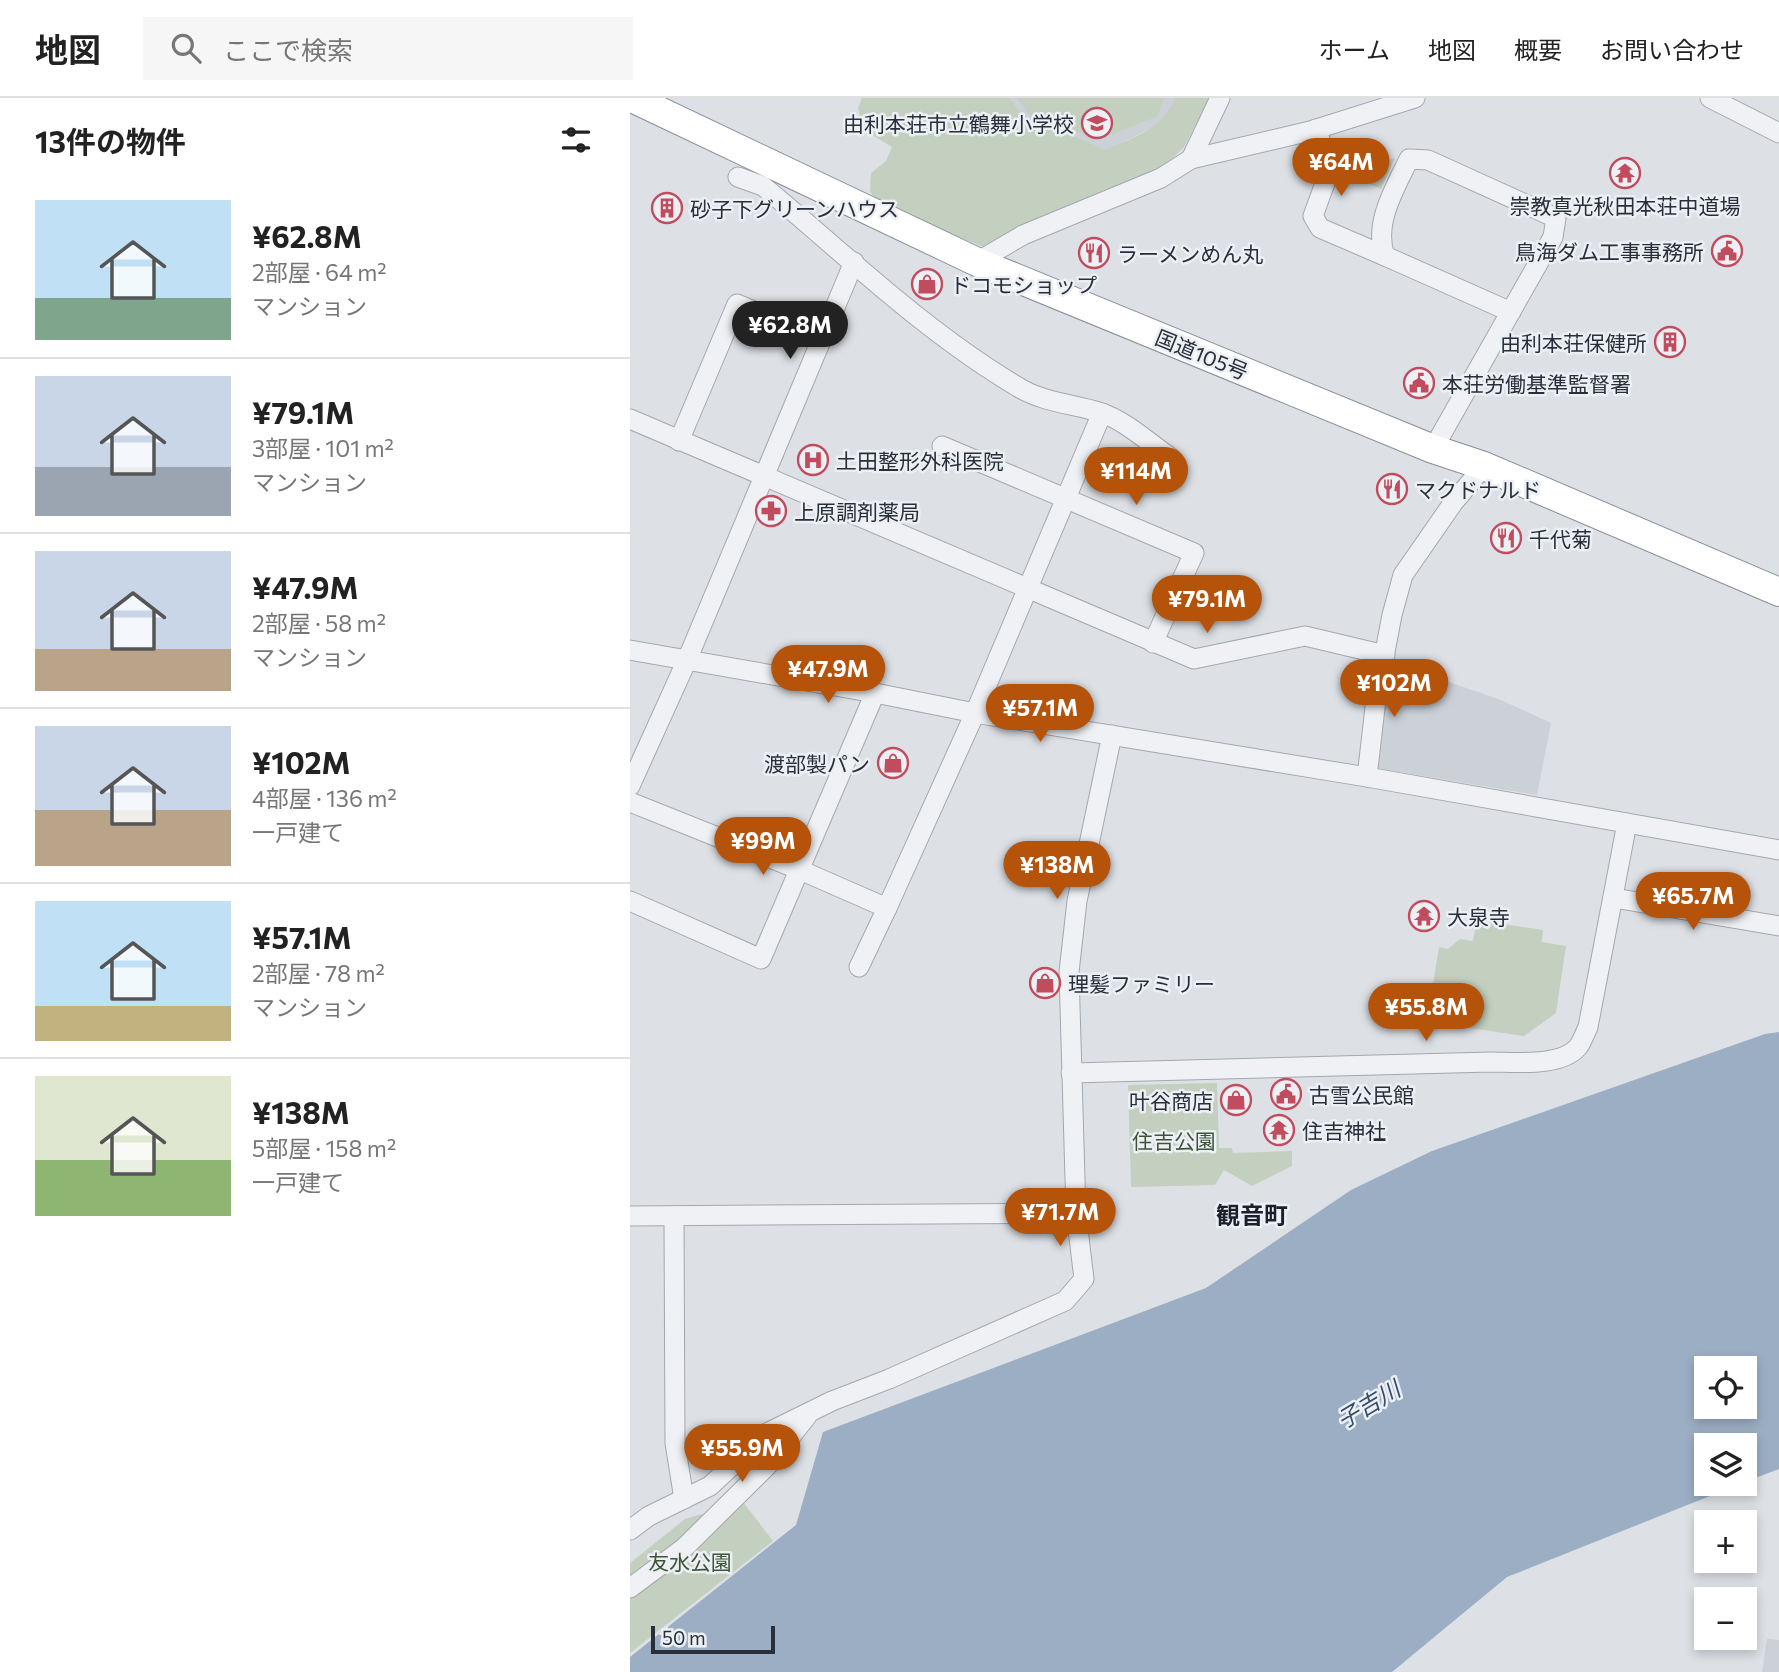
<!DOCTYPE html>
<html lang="ja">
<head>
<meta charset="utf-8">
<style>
	:root { --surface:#fff; --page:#f6f6f6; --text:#222; --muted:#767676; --line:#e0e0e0; --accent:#b45309 }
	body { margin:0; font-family:Commissioner,"Noto Sans JP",sans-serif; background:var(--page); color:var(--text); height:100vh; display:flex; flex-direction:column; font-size:26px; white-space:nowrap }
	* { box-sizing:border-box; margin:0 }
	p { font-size:23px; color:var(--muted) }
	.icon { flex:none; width:38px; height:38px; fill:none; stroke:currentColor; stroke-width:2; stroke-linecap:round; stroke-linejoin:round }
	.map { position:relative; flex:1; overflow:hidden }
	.drawer { display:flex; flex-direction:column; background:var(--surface); width:630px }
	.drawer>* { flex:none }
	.tools { position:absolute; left:1064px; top:1258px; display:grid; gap:14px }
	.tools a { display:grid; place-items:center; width:63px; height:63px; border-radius:0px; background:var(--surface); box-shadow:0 4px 10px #0003; font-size:35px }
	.scale { position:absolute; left:21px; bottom:18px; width:124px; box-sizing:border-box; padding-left:7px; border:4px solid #282f3b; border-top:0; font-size:19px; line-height:24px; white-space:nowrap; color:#282f3b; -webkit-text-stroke:5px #eceff4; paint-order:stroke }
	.price { position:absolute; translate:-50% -60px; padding:0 16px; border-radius:24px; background:var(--accent); color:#fff; font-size:23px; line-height:46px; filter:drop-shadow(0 2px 4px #0008) }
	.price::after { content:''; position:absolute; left:50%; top:42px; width:21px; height:16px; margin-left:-10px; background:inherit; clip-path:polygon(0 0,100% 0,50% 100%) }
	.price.active { background:#222; color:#fff }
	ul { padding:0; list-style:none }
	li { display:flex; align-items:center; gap:21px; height:175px; padding:0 35px }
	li+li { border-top:2px solid var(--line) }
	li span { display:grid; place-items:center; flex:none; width:196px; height:140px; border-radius:0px; color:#555 }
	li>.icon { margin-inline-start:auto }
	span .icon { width:84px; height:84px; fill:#fffc; stroke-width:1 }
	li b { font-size:30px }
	h2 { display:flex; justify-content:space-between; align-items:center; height:84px; padding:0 35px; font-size:30px }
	header { display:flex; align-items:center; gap:42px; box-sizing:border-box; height:98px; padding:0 35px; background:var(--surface); border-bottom:2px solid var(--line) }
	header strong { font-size:33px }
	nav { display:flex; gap:38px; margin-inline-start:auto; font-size:24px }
	.search { width:490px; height:63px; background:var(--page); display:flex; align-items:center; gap:18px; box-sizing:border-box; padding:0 24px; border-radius:0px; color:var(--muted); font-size:26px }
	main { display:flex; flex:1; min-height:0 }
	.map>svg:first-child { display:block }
</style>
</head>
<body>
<header>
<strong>地図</strong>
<div class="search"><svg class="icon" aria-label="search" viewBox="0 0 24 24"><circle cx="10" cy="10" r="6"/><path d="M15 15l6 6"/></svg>ここで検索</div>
<nav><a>ホーム</a><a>地図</a><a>概要</a><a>お問い合わせ</a></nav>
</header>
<main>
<section class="drawer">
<h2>13件の物件<svg class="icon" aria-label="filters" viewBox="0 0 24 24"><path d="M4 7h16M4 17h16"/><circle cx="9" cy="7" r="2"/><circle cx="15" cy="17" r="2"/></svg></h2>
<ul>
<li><span style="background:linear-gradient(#bfe0f5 70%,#7fa58c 0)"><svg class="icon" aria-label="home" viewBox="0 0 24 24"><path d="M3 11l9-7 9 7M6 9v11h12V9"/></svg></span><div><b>¥62.8M</b><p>2部屋 · 64 m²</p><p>マンション</p></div></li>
<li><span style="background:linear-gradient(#c9d6e8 65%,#9aa5b1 0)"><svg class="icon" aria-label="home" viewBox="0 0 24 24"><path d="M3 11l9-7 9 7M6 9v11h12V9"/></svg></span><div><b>¥79.1M</b><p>3部屋 · 101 m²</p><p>マンション</p></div></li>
<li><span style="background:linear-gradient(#c9d6e8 70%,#b9a48a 0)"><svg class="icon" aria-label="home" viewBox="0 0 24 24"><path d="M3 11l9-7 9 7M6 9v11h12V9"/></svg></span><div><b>¥47.9M</b><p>2部屋 · 58 m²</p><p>マンション</p></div></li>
<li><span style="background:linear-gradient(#c9d6e8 60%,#b9a48a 0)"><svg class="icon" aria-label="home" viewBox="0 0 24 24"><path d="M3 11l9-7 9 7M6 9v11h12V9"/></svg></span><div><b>¥102M</b><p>4部屋 · 136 m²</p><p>一戸建て</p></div></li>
<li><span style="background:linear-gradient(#bfe0f5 75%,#c2b280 0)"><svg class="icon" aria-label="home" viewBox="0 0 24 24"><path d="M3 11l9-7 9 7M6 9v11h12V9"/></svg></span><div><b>¥57.1M</b><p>2部屋 · 78 m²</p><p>マンション</p></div></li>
<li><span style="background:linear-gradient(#dfe7d0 60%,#8fb573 0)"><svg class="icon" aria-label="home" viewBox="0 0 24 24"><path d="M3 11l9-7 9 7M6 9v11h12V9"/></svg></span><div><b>¥138M</b><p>5部屋 · 158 m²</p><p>一戸建て</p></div></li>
</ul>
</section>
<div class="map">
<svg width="1149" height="1574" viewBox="0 0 1149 1574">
	<rect width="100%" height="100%" fill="#dde1e6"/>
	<g fill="#ccd0d7">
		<path d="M 380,0 L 545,0 L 539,14 L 526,28 L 475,53 L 452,41 L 396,22 Z"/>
		<path d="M 761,564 L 871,602 L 921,625 L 907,697 L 746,670 Z"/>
		<path d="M 1137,1541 L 1149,1542 L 1149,1574 L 1132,1574 Z"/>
	</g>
	<g fill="#c3cfbf">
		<path d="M 232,0 L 380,0 L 396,22 L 452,41 L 475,52 C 504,39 532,32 545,0 L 580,0 L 554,49 L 540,63 L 517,78 L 359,151 L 248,107 L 240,93 L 241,75 L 256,63 L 262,49 L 234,32 L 228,10 Z"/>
		<path d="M 387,0 L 534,0 L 528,18 L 470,41 L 403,21 Z"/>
		<path d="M 765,60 L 751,91 L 716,75 Z"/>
		<path d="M 847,822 L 913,832 L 912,844 L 936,848 L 926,915 L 894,938 L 813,926 L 817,895 L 802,892 L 809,849 L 818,851 L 830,841 L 843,843 Z"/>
		<path d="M 587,985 L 589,1050 L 602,1050 L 603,1055 L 662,1053 L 662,1068 L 622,1088 L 594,1072 L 585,1087 L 501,1089 L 498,987 Z"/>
		<path d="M 113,1404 L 143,1443 L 0,1555 L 0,1465 L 55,1421 Z"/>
	</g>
	<path fill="#9baec3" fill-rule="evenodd" d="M 1149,934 L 1149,1371 L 1115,1384 L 1115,1348 L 1076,1348 L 1076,1386 L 1110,1386 L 877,1479 L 762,1574 L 0,1574 L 0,1559 L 166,1427 L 193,1334 L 576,1190 L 721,1092 L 802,1053 L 1135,936 ZM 1076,1270 L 1115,1270 L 1115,1309 L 1076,1309 Z"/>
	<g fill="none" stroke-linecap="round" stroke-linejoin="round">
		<g stroke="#a3a8af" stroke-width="21">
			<g id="minor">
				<path d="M 1080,0 L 1149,35"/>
				<path d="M 686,31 L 698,63 L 698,77 L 683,118 L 690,130 L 755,158"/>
				<path d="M 561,61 L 590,0"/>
				<path d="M 108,79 L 133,88 C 216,157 295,234 388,289 C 412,304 442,306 469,314 C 495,322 519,345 541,360"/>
				<path d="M 347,164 L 393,137 L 531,80 L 561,61 L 680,33 L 785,0"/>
				<path d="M 0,321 L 564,561 L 675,538 L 755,557"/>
				<path d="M 49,343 L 107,206 L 191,241"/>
				<path d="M 312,348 L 564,455 L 523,545"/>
				<path d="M 803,351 L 923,139 L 926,120 L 798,62 L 779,61 C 765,90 743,126 755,158 L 881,214"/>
				<path d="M 0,552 L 245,595 L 345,615 L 737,679 L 1149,752"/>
				<path d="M 737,679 L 746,601 L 762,517 L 773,477 L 823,405 L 854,368"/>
				<path d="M 0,688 L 57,562 L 224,164"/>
				<path d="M 0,704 L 170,772 L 257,810 L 229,869"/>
				<path d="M 984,800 L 1149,828"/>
				<path d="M 0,803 L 131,861 L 245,595"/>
				<path d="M 257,810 L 345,615 L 472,315"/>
				<path d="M 441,975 L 861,964 C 885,964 931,969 948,949 C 952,944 955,935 958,929 L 997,725"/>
				<path d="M 0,1118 L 446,1115"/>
				<path d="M 44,1118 L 45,1345 L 54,1401"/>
				<path d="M 0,1432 L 19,1418 L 80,1388 L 137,1335 L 202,1303 L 259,1281 L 435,1203 L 454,1181 L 446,1115 L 439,874 L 447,803 L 482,637"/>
				<path d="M 0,1490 L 55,1449 L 137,1368 L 177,1318"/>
			</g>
		</g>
		<g stroke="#868e9b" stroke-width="30">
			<path id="highway" d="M 2,0 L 347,164 L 803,351 L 854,368 L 1149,494"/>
		</g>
		<use href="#minor" stroke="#f0f1f4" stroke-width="19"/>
		<use href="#highway" stroke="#fff" stroke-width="28"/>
	</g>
	<defs>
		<g id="school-ring" transform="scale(1.575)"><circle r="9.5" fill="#eceff4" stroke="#c14c5d" stroke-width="1.5"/><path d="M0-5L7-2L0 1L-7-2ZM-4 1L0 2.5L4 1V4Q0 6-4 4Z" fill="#c14c5d"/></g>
		<g id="temple-ring" transform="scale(1.575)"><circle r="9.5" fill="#eceff4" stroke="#c14c5d" stroke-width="1.5"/><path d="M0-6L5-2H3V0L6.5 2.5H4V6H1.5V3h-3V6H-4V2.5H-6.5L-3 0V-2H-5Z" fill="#c14c5d"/></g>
		<g id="building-ring" transform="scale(1.575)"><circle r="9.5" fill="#eceff4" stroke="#c14c5d" stroke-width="1.5"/><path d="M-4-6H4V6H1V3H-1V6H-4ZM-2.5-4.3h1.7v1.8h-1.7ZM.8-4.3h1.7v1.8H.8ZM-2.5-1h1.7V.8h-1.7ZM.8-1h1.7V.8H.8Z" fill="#c14c5d"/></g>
		<g id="civic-ring" transform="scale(1.575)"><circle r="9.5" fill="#eceff4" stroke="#c14c5d" stroke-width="1.5"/><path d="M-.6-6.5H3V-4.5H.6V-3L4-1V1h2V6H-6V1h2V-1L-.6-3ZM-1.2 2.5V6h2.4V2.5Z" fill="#c14c5d"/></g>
		<g id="restaurant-ring" transform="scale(1.575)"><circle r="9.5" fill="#eceff4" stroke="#c14c5d" stroke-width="1.5"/><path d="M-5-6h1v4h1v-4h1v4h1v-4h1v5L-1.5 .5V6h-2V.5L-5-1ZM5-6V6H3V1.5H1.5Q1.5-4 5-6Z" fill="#c14c5d"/></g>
		<g id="shop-ring" transform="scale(1.575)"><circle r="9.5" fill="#eceff4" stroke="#c14c5d" stroke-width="1.5"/><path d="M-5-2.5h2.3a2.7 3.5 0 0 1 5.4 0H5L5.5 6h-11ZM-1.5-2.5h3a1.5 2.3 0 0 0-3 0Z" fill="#c14c5d"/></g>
		<g id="hospital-ring" transform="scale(1.575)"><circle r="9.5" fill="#eceff4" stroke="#c14c5d" stroke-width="1.5"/><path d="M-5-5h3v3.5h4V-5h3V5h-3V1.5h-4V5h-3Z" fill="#c14c5d"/></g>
		<g id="pharmacy-ring" transform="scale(1.575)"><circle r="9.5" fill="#eceff4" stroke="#c14c5d" stroke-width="1.5"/><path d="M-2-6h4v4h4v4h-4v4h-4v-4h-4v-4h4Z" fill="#c14c5d"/></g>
	</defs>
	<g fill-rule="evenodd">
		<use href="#school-ring" x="467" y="25"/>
		<use href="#temple-ring" x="995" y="75"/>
		<use href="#building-ring" x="37" y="110"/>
		<use href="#civic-ring" x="1097" y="153"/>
		<use href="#restaurant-ring" x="464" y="155"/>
		<use href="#shop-ring" x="297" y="186"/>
		<use href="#building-ring" x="1040" y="244"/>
		<use href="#civic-ring" x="789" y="285"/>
		<use href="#hospital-ring" x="183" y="362"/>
		<use href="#restaurant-ring" x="762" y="391"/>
		<use href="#pharmacy-ring" x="141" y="413"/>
		<use href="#restaurant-ring" x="876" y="440"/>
		<use href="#shop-ring" x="263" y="665"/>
		<use href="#temple-ring" x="794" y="818"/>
		<use href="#shop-ring" x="415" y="885"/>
		<use href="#civic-ring" x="656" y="996"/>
		<use href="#shop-ring" x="606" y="1002"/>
		<use href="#temple-ring" x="649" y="1032"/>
	</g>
	<g text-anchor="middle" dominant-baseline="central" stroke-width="5" stroke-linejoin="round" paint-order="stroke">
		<g font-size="21" fill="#282f3b" stroke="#eceff4" text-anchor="start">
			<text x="444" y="25" text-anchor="end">由利本荘市立鶴舞小学校</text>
			<text x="995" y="107" text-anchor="middle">崇教真光秋田本荘中道場</text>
			<text x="60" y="110">砂子下グリーンハウス</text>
			<text x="1074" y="153" text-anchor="end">鳥海ダム工事事務所</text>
			<text x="487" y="155">ラーメンめん丸</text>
			<text x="320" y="186">ドコモショップ</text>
			<text x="1017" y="244" text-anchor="end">由利本荘保健所</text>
			<text x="812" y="285">本荘労働基準監督署</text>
			<text x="206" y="362">土田整形外科医院</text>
			<text x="785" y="391">マクドナルド</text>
			<text x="164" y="413">上原調剤薬局</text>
			<text x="899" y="440">千代菊</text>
			<text x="240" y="665" text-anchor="end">渡部製パン</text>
			<text x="817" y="818">大泉寺</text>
			<text x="438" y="885">理髪ファミリー</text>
			<text x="679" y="996">古雪公民館</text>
			<text x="583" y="1002" text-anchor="end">叶谷商店</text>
			<text x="672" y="1032">住吉神社</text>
		</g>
		<g font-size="21" fill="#282f3b" stroke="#eceff4">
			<text transform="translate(572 256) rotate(22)">国道105号</text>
		</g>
		<g font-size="21" fill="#3c5537" stroke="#eceff4">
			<text x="544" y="1042">住吉公園</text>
			<text x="60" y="1463">友水公園</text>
		</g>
		<g font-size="23" font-style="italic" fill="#364d6b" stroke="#eceff4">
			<text transform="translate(738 1306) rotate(-31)">子吉川</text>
		</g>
		<g font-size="24" font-weight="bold" fill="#1a202c" stroke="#eceff4">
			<text x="622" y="1116">観音町</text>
		</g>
	</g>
</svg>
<div class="tools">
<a><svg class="icon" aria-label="locate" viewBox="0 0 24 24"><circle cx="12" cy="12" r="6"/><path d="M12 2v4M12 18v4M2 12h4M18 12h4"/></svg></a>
<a><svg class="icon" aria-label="layers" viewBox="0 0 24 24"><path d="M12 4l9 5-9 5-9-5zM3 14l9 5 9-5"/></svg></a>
<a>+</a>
<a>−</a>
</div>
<div class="scale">50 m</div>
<b class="price" style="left:711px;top:100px">¥64M</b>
<b class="price active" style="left:160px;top:263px">¥62.8M</b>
<b class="price" style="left:506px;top:409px">¥114M</b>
<b class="price" style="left:577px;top:537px">¥79.1M</b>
<b class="price" style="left:198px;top:607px">¥47.9M</b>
<b class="price" style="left:764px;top:621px">¥102M</b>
<b class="price" style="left:410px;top:646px">¥57.1M</b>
<b class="price" style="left:133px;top:779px">¥99M</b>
<b class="price" style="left:427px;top:803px">¥138M</b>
<b class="price" style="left:1063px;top:834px">¥65.7M</b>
<b class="price" style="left:796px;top:945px">¥55.8M</b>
<b class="price" style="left:430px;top:1150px">¥71.7M</b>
<b class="price" style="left:112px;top:1386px">¥55.9M</b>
</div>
</main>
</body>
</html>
